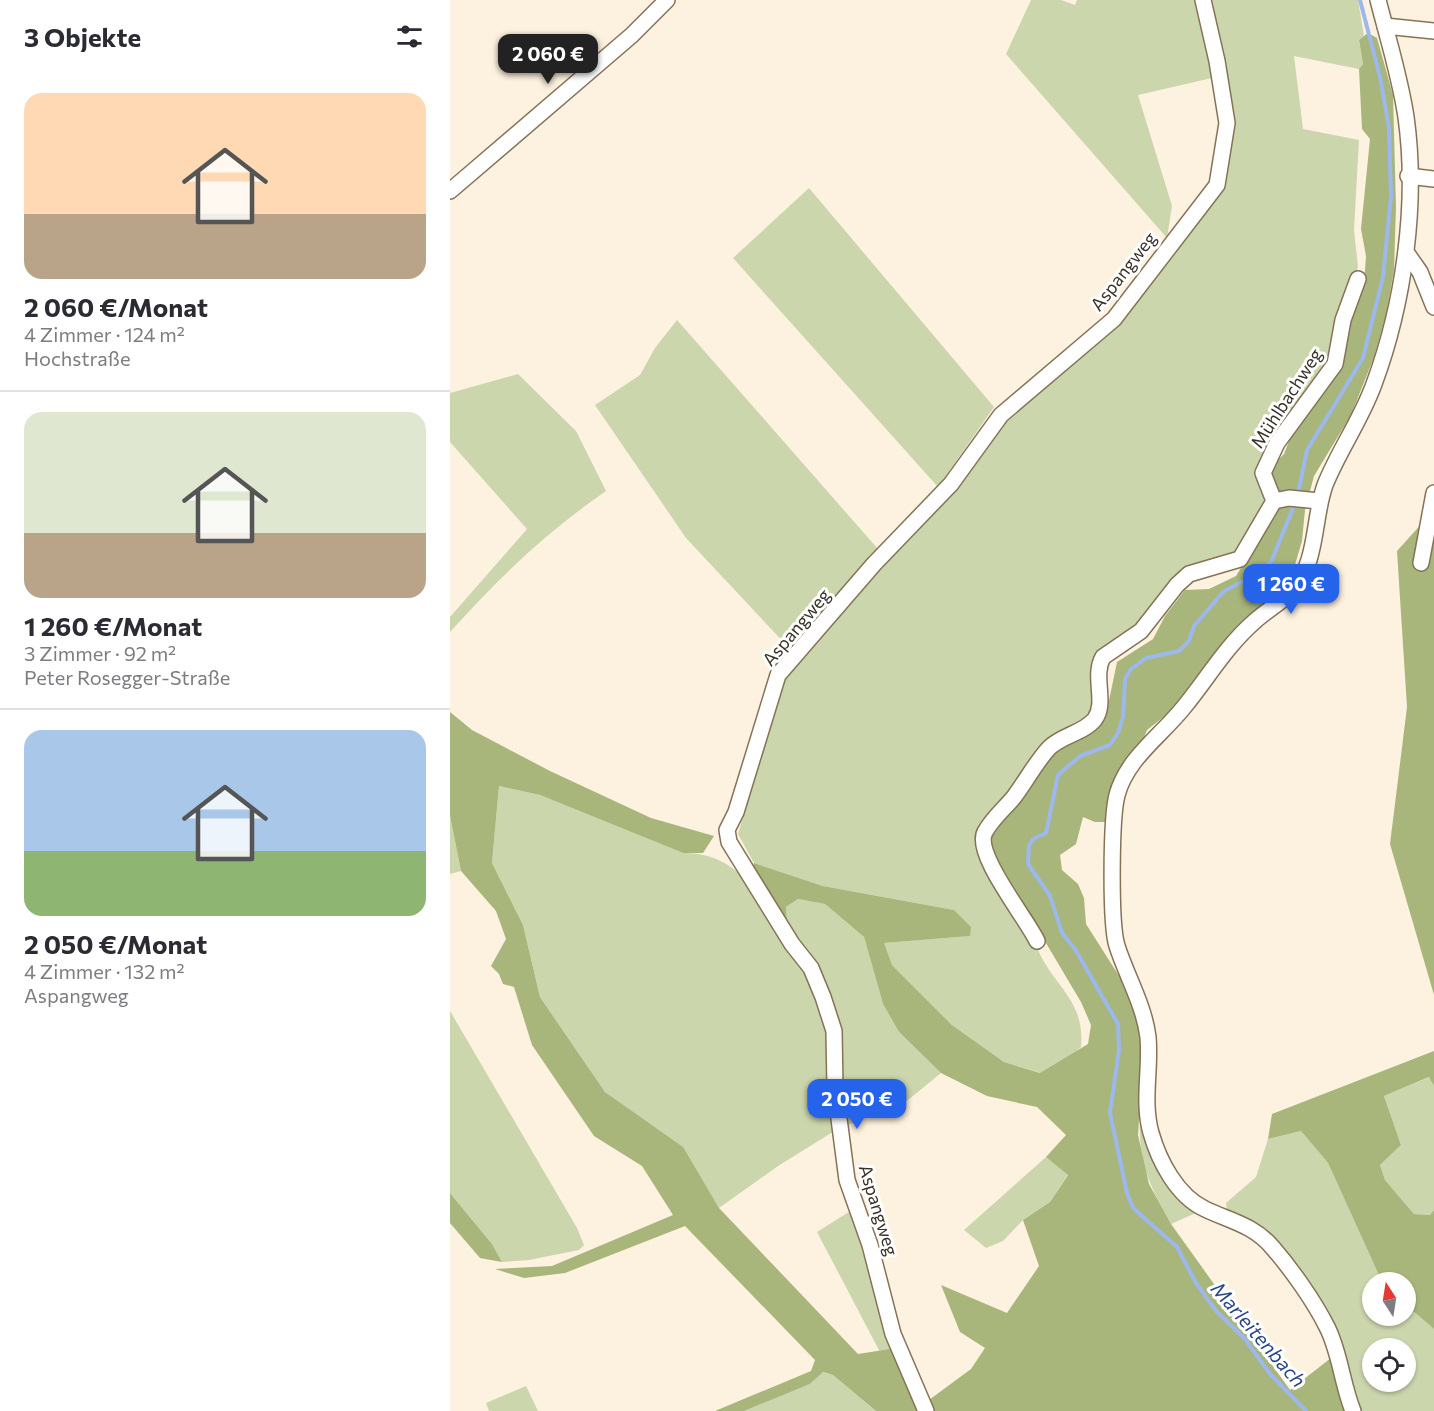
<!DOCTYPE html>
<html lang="de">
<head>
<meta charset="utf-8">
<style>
	:root { --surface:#fff; --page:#f2f2f3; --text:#2b2b33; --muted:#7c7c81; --line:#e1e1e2; --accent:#2563eb }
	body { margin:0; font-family:Commissioner,sans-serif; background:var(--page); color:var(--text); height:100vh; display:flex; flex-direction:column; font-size:22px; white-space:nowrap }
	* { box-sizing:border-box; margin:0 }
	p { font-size:20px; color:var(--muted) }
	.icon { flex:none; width:33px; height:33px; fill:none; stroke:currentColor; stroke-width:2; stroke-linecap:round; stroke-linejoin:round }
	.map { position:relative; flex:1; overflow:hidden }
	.sheet { display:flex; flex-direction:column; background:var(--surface); width:450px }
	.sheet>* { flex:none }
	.needle { width:39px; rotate:348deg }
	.fabs { position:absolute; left:912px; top:1272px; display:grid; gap:12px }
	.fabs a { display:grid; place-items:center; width:54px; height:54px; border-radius:50%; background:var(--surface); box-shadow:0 2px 4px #0004; font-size:30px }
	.price { position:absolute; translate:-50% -51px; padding:0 14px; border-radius:12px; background:var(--accent); color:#fff; font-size:20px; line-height:39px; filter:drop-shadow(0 2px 3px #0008) }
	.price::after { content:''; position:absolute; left:50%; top:36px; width:18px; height:14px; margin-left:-9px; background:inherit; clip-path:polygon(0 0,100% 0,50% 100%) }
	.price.on { background:#222; color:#fff }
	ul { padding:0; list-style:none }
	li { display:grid; align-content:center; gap:12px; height:318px; padding:0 24px }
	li+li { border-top:2px solid var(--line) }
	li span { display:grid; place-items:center; height:186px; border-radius:18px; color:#555 }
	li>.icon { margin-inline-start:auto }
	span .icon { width:108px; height:108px; fill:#fffc; stroke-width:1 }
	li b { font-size:26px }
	h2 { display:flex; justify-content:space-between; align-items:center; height:72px; padding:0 24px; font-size:26px }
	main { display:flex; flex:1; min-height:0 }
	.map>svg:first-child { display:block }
</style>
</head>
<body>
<main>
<section class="sheet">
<h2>3 Objekte<svg class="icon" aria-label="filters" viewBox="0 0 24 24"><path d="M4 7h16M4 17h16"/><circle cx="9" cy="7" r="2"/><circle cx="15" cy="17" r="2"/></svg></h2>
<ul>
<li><span style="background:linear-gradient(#ffd9b3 65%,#b9a48a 0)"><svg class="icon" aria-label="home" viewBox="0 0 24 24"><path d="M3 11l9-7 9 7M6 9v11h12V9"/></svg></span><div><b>2 060 €/Monat</b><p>4 Zimmer · 124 m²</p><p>Hochstraße</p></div></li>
<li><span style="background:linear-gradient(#dfe7d0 65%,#b9a48a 0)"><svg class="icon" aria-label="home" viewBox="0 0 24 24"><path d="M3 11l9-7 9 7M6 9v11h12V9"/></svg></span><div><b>1 260 €/Monat</b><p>3 Zimmer · 92 m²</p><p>Peter Rosegger-Straße</p></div></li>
<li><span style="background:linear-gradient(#a9c7e8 65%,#8fb573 0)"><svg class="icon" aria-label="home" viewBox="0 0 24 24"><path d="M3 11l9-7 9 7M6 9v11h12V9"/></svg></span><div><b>2 050 €/Monat</b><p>4 Zimmer · 132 m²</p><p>Aspangweg</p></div></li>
</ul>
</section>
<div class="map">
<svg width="984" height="1411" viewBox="0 0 984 1411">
	<rect width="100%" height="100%" fill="#fdf1df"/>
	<g fill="#ccd6ad" fill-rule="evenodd">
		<path d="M 581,0 L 611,0 L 625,5 L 627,0 L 746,0 L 766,77 L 688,95 L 722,206 L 717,238 L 556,54 Z"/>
		<path d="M 758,0 L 908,0 L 914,36 L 909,40 L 913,64 L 909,69 L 844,56 L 853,129 L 909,140 L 904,230 L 908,267 L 889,330 L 885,354 L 809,478 L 815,503 L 786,557 L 746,568 L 690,628 L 659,646 L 642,716 L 590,746 L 564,793 L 532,830 C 551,869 570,909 588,950 C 605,988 635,1000 631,1047 L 621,1056 L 591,1073 L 554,1062 L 502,1025 L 442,965 L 433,943 L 519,936 L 504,910 L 373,886 L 304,863 L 288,834 L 334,675 L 555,416 L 674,316 L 723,257 L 774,186 L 783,121 Z"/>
		<path d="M 359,188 L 544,407 L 488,487 L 283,258 Z"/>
		<path d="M 227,320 L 428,549 L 339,648 L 236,538 L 145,405 L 190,375 L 205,348 Z"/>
		<path d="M 68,374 L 126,431 L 156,491 C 94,534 51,576 0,632 L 0,617 L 77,529 L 0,442 L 0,393 Z"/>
		<path d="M 49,786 L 90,795 L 233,853 C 286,852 308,894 338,931 L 336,907 L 348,899 L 375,904 L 414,937 L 433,1004 L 449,1032 L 491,1073 L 458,1100 L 386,1130 L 328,1166 L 269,1208 L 232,1147 L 155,1092 L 90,997 L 73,925 L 42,863 Z"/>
		<path d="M 0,816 L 11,871 L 0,874 Z"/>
		<path d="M 0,1011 L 127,1228 L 134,1245 L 129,1250 L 79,1260 L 52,1262 L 42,1244 L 0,1193 Z"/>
		<path d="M 980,1077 L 984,1086 L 984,1210 L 980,1215 L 964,1214 L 935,1180 L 930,1165 L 951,1145 L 934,1096 Z"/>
		<path d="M 691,1101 L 720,1168 L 748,1212 L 721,1224 C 695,1178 686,1155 691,1101 Z"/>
		<path d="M 851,1131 L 878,1163 L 932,1282 L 922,1282 L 922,1316 L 956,1316 L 956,1305 L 984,1329 L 984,1411 L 907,1411 L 839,1258 L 777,1211 L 776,1203 L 806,1177 L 818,1139 ZM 922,1348 L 956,1348 L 956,1382 L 922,1382 Z"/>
		<path d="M 596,1157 L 618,1174 L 600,1202 L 573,1220 L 553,1241 L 536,1248 L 514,1230 Z"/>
		<path d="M 402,1210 L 446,1348 L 430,1352 L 367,1232 Z"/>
		<path d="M 372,1372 L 383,1375 L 426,1411 L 294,1411 L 360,1384 Z"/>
		<path d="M 76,1386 L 88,1411 L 39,1411 L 36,1403 Z"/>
	</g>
	<g fill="#a8b67b">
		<path d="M 918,33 L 927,38 L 943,95 L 946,207 L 944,270 L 936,315 L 924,357 L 901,415 L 864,476 L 855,510 L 852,541 L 844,568 L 831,590 L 772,644 L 721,711 L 697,730 L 660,822 L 645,822 L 633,817 L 626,844 L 610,855 L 612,870 L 628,884 L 634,898 L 636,924 L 678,990 L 694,1040 L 688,1135 L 699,1184 L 721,1224 L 840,1390 L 881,1358 L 898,1411 L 426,1411 L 383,1375 L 373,1372 L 360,1384 L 294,1411 L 265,1411 L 361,1371 L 365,1360 L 235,1226 L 115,1273 L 74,1278 L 45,1269 L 102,1266 L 223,1215 L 192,1166 L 144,1136 L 82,1045 L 64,987 L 53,984 L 49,974 L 41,966 L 56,939 L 46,911 L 11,871 L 0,816 L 0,712 L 22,730 L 100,771 L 201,818 L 264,836 L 253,853 L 233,853 L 90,795 L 49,786 L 42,863 L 73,925 L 90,997 L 155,1092 L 233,1147 L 269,1208 L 408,1354 L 446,1348 L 479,1400 L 521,1369 L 535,1348 L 510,1332 L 491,1285 L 557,1313 L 589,1266 L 573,1220 L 600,1202 L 618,1175 L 596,1157 L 616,1135 L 587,1107 L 537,1096 L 491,1073 L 449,1032 L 433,1004 L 414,937 L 375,904 L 348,899 L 336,907 L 338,933 L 298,877 L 304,863 L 373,886 L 504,910 L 521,927 L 520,936 L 434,943 L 442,965 L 502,1025 L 554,1062 L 590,1073 L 638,1044 L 641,1025 L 631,1002 L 590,933 L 563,893 L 541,847 L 541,838 L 601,755 L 644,728 L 656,715 L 667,662 L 703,639 L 715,616 L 735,590 L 759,589 L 786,576 L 815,529 L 819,469 L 834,454 L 844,428 L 894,360 L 900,325 L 915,271 L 916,256 L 911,229 L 920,139 L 912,129 L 909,69 L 913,64 L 909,40 Z"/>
		<path d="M 984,510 L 984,995 L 940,844 L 957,707 L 947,551 Z"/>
		<path d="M 984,1051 L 984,1086 L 979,1077 L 934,1096 L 951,1145 L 930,1165 L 935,1180 L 964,1214 L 980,1215 L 984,1210 L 984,1329 L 956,1305 L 956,1282 L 932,1282 L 878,1163 L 851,1131 L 818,1139 L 822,1114 Z"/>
		<path d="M 0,1193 L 42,1244 L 52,1262 L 30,1258 L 0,1223 Z"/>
	</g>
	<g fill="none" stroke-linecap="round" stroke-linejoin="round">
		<g stroke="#9db8ec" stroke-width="4">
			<path d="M 848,494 L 857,450 L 913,358 L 933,277 L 941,196 L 939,128 L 930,77 L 910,0"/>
			<path d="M 846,501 L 821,562 L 796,580 L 774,591 L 744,626 L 739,641 L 729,651 L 696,658 L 681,669 L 675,679 L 673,717 L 668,733 L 660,745 L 630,756 L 608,775 L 596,833 L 583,839 L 579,846 L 578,864 L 600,896 L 612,933 L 625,949 L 668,1024 L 669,1050 L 660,1113 L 677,1193 L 683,1208 L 727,1247 L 746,1283 L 766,1311 L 795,1339 L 820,1374 L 856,1411"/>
		</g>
		<g stroke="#857358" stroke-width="18">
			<g id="minor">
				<path d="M 935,26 L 984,31"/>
				<path d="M 958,176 L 984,179"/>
				<path d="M 0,191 L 182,35 L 217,0"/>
				<path d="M 956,252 L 970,272 L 984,307"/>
				<path d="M 824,501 L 839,498 L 869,501"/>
				<path d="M 971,563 L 984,493"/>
				<path d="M 587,941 C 577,919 523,853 535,832 C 542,819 555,808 564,797 C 576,781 586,762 599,748 C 612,735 634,733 645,719 C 657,702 642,676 653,657 L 691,631 L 727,585 L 739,574 L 790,559 L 824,501 L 813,473 L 827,443 L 885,364 L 893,320 L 908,279"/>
				<path d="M 476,1411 L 443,1334 L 420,1245 L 397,1180 L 385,1088 L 384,1031 L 373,997 L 361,968 L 342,944 L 279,842 L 277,830 L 286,812 L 328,675 L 424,564 L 501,484 L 551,415 L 664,319 L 767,185 L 777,123 L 767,61 L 753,0"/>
				<path d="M 903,1411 C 892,1384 890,1352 877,1327 C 864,1301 842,1270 823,1248 C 804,1225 780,1221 755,1209 C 727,1196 709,1161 701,1133 C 692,1101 701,1069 698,1037 C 694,1005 677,977 667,946 C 660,924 661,818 667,795 C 677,758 711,736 734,707 C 757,679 777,645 805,621 C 817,610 831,603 842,591 C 868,563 863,518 875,485 C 889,450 911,420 924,384 C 954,303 968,203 956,117 C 950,77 938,39 928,0"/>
			</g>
		</g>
		<use href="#minor" stroke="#fff" stroke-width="15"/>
	</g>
	<g text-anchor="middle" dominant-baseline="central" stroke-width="6" stroke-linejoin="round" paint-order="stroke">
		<g font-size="18" fill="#393126" stroke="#fff">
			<text transform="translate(673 271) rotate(-52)">Aspangweg</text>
			<text transform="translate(836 398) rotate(-57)">Mühlbachweg</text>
			<text transform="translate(346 627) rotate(-50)">Aspangweg</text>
			<text transform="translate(429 1210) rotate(73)">Aspangweg</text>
		</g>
		<g font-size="20" font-style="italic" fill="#294785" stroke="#fff">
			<text transform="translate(809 1334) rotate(49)">Marleitenbach</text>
		</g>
	</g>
</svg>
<div class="fabs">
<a><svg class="needle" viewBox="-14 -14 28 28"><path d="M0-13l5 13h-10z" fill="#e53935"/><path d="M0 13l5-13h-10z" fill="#7c7c81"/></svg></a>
<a><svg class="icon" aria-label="locate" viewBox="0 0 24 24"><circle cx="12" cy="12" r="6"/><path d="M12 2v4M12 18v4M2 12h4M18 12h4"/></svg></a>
</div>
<b class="price on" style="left:98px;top:85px">2 060 €</b>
<b class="price" style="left:841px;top:615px">1 260 €</b>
<b class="price" style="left:407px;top:1130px">2 050 €</b>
</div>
</main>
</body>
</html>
